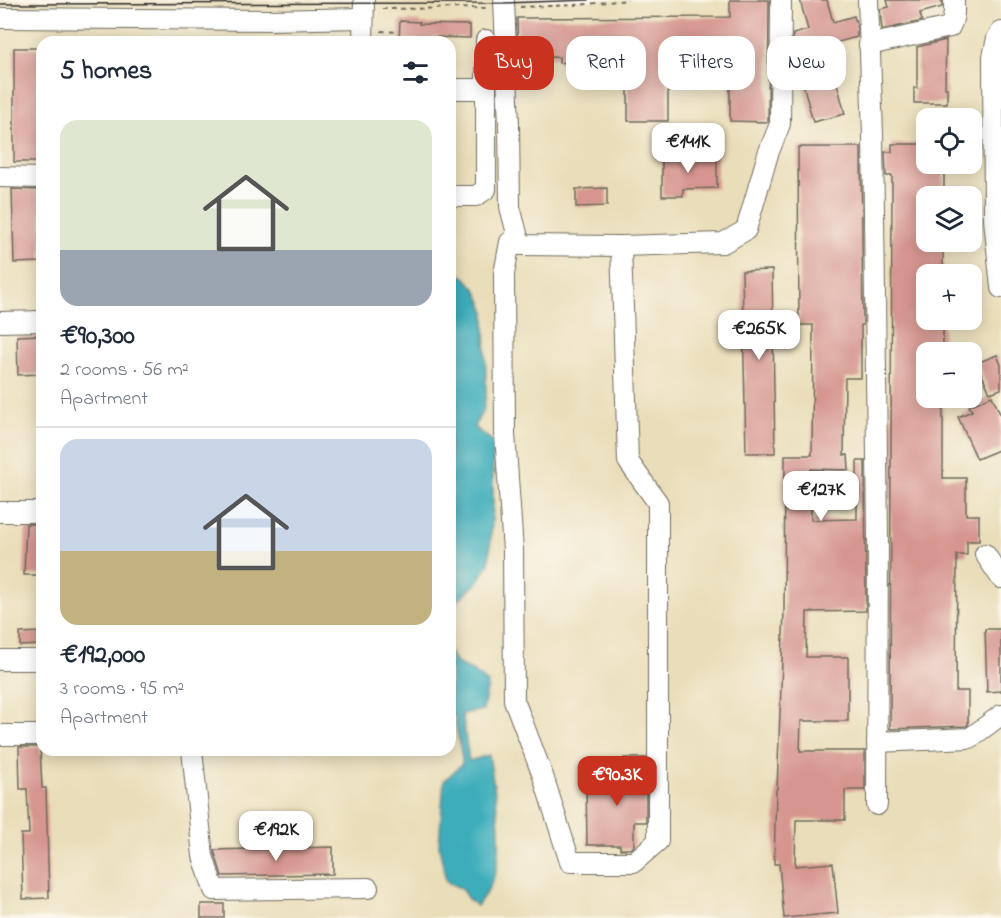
<!DOCTYPE html>
<html lang="en">
<head>
<meta charset="utf-8">
<style>
	:root { --surface:#fff; --page:#f6f6f7; --text:#1f2937; --muted:#747a83; --line:#e0e1e3; --accent:#c8321e }
	body { margin:0; font-family:"Indie Flower",sans-serif; background:var(--page); color:var(--text); height:100vh; display:flex; flex-direction:column; font-size:22px; white-space:nowrap }
	* { box-sizing:border-box; margin:0 }
	p { font-size:20px; color:var(--muted) }
	.icon { flex:none; width:33px; height:33px; fill:none; stroke:currentColor; stroke-width:2; stroke-linecap:round; stroke-linejoin:round }
	.map { position:relative; flex:1; overflow:hidden }
	.panel { position:absolute; left:36px; top:36px; width:420px; height:720px; display:flex; flex-direction:column; background:var(--surface); border-radius:18px; box-shadow:0 3px 15px #0003 }
	.panel>* { flex:none }
	.banner { position:absolute; left:474px; top:36px; width:436px; height:54px; display:flex; gap:12px }
	.fabs { position:absolute; left:916px; top:108px; display:grid; gap:12px }
	.fabs a { display:grid; place-items:center; width:66px; height:66px; border-radius:12px; background:var(--surface); box-shadow:0 3px 15px #0003; font-size:30px }
	.price { position:absolute; translate:-50% -51px; padding:0 14px; border-radius:12px; background:#fff; color:#222; font-size:20px; line-height:39px; filter:drop-shadow(0 2px 3px #0008) }
	.price::after { content:''; position:absolute; left:50%; top:36px; width:18px; height:14px; margin-left:-9px; background:inherit; clip-path:polygon(0 0,100% 0,50% 100%) }
	.price.active { background:var(--accent); color:#fff }
	ul { padding:0; list-style:none }
	li { display:grid; align-content:center; gap:12px; height:318px; padding:0 24px }
	li+li { border-top:2px solid var(--line) }
	li span { display:grid; place-items:center; height:186px; border-radius:18px; color:#555 }
	li>.icon { margin-inline-start:auto }
	span .icon { width:108px; height:108px; fill:#fffc; stroke-width:1 }
	li b { font-size:26px }
	h2 { display:flex; justify-content:space-between; align-items:center; height:72px; padding:0 24px; font-size:26px }
	.tag { padding:0 21px; border-radius:18px; background:var(--surface); box-shadow:0 3px 15px #0003; font-size:21px; line-height:54px }
	.tag.active { background:var(--accent); color:#fff }
	.map>svg:first-child { display:block }
</style>
</head>
<body>
<div class="map">
<svg width="1001" height="918" viewBox="0 0 1001 918">
	<rect width="100%" height="100%" fill="#fbf7ec"/>
	<filter id="ink" filterUnits="userSpaceOnUse"><feTurbulence type="fractalNoise" baseFrequency=".0167" numOctaves="2"/><feDisplacementMap in="SourceGraphic" scale="12" xChannelSelector="R" yChannelSelector="G"/><feConvolveMatrix kernelMatrix="1 2 1 2 8 2 1 2 1" color-interpolation-filters="sRGB"/></filter>
	<filter id="wash" filterUnits="userSpaceOnUse"><feTurbulence type="fractalNoise" baseFrequency=".008" numOctaves="4" result="noise"/><feDisplacementMap in="SourceGraphic" scale="24" xChannelSelector="R" yChannelSelector="G"/><feGaussianBlur stdDeviation="1.35" result="paint"/><feColorMatrix in="noise" values="0 0 0 0 0 0 0 0 0 0 0 0 0 0 0 0 0 1.4 0 .05"/><feComposite in="paint" operator="in"/></filter>
	<g filter="url(#wash)">
		<rect width="100%" height="100%" fill="#eadeba"/>
		<g fill="#3eadbb" stroke="#346c73" stroke-width="1.5">
			<path d="M 454,271 L 465,277 L 477,291 L 485,310 L 486,394 L 483,412 L 479,417 L 475,427 L 481,433 L 493,441 L 493,506 L 489,564 L 477,583 L 457,601 L 450,611 L 450,272 Z"/>
			<path d="M 450,652 L 456,663 L 471,670 L 488,683 L 483,710 L 462,714 L 469,761 L 489,755 C 494,791 507,845 493,879 C 490,889 482,898 477,906 L 468,899 L 461,888 L 451,884 L 446,881 L 439,845 L 444,781 L 462,764 L 462,758 L 454,715 L 450,713 Z"/>
		</g>
		<g id="blocks">
			<g fill="#d6968f">
				<path d="M 730,0 L 769,0 L 768,122 L 730,121 L 730,58 L 668,57 L 668,121 L 628,121 L 628,58 L 578,58 L 578,64 L 565,64 L 566,62 L 559,63 L 559,57 L 518,58 L 517,18 L 730,17 Z"/>
				<path d="M 800,0 L 827,0 L 833,22 L 854,16 L 857,26 L 857,37 L 827,45 L 845,114 L 813,122 L 793,45 L 793,34 L 808,30 Z"/>
				<path d="M 887,0 L 942,0 L 942,7 L 920,13 L 922,21 L 882,30 L 880,9 L 889,7 Z"/>
				<path d="M 400,21 L 420,22 L 419,24 L 470,25 L 470,38 L 433,37 L 433,40 L 399,40 Z"/>
				<path d="M 946,40 L 945,88 L 947,88 L 947,103 L 914,103 L 914,88 L 917,88 L 917,47 Z"/>
				<rect x="14" y="48" width="28" height="114"/>
				<path d="M 892,144 L 927,144 L 927,164 L 944,164 L 944,196 L 927,196 L 927,242 L 943,242 L 943,274 L 927,274 L 927,320 L 943,320 L 943,352 L 927,352 L 927,398 L 943,398 L 943,478 L 966,478 L 966,515 L 979,515 L 979,541 L 967,541 L 967,555 L 957,555 L 956,691 L 968,691 L 968,725 L 966,726 L 890,729 L 892,176 L 886,176 L 885,152 L 892,152 Z"/>
				<path d="M 798,147 L 861,147 L 863,325 L 861,325 L 861,378 L 845,378 L 844,455 L 848,455 L 849,470 L 811,469 L 811,520 L 857,519 L 857,461 L 865,461 L 866,611 L 807,612 L 806,657 L 848,657 L 848,721 L 801,721 L 800,751 L 865,751 L 865,790 L 845,790 L 845,820 L 796,820 L 795,866 L 833,863 L 838,913 L 784,918 L 779,864 L 774,864 L 776,790 L 777,789 L 784,610 L 785,455 L 812,455 L 813,325 L 799,325 Z"/>
				<path d="M 662,155 L 717,156 L 717,188 L 683,189 L 683,196 L 662,196 Z"/>
				<path d="M 607,188 L 607,206 L 576,207 L 576,189 Z"/>
				<path d="M 12,189 L 42,190 L 42,262 L 14,263 Z"/>
				<path d="M 772,270 L 775,453 L 746,453 L 742,271 Z"/>
				<path d="M 42,335 L 42,374 L 18,375 L 17,336 Z"/>
				<path d="M 997,355 L 1001,365 L 1001,389 L 990,393 L 977,363 Z"/>
				<path d="M 992,396 L 1001,416 L 1001,449 L 977,459 L 958,417 L 972,411 L 969,406 Z"/>
				<path d="M 26,524 L 42,524 L 42,575 L 24,575 Z"/>
				<path d="M 985,629 L 1001,629 L 1001,691 L 987,692 Z"/>
				<path d="M 42,632 L 42,645 L 20,646 L 20,633 Z"/>
				<path d="M 19,747 L 40,747 L 42,788 L 46,788 L 49,898 L 23,899 L 21,834 L 29,834 L 27,789 L 20,789 Z"/>
				<path d="M 624,758 L 646,758 L 646,822 L 634,822 L 634,846 L 631,849 L 620,849 L 620,845 L 587,845 L 586,782 L 624,781 Z"/>
				<path d="M 333,847 L 333,874 L 222,876 L 214,850 Z"/>
				<rect x="201" y="904" width="23" height="14"/>
			</g>
		</g>
	</g>
	<g filter="url(#ink)">
		<use href="#blocks" fill-opacity="0" stroke="#6e6a5d" stroke-width="1.5"/>
		<g fill="none" stroke-linecap="round" stroke-linejoin="round">
			<g stroke="#6e6a5d" stroke-width="22">
				<g id="minor">
					<path d="M 504,0 L 509,125 L 510,207 L 520,245 L 621,246 L 723,243 L 746,230 L 768,154 L 780,124 L 781,0"/>
					<path d="M 868,0 L 873,134 L 878,536 L 877,805"/>
					<path d="M 0,18 L 269,20 L 363,18"/>
					<path d="M 1001,32 L 997,38 L 993,57 L 994,220 L 1001,288"/>
					<path d="M 363,42 L 364,0"/>
					<path d="M 869,45 L 950,27 C 955,18 954,10 954,0"/>
					<path d="M 450,89 L 486,89"/>
					<path d="M 0,177 L 42,178"/>
					<path d="M 450,196 L 476,196 L 486,189 L 486,40"/>
					<path d="M 518,238 L 510,242 L 504,274 L 505,434 L 513,551 L 514,700 L 543,776 L 570,862 L 634,862 L 658,841 L 658,503 L 628,461 L 621,246"/>
					<path d="M 0,322 L 42,321"/>
					<path d="M 0,512 L 42,512"/>
					<path d="M 985,554 L 1001,578"/>
					<path d="M 0,660 L 42,660"/>
					<path d="M 0,735 L 42,735"/>
					<path d="M 877,742 L 970,738 L 1001,715"/>
					<path d="M 192,750 L 203,856 L 214,890 L 368,888"/>
				</g>
			</g>
			<g stroke="#6e6a5d" stroke-width="2" stroke-dasharray="4.5 4.5" stroke-linecap="butt">
				<path d="M 520,7 L 577,5 L 628,0"/>
				<path d="M 382,9 L 487,8"/>
				<path d="M 381,31 L 400,32"/>
			</g>
			<use href="#minor" stroke="#fff" stroke-width="20"/>
			<path stroke="#2b2b2b" stroke-width="1.5" d="M 0,4 L 504,3 L 588,0"/>
		</g>
	</g>
</svg>
<div class="fabs">
<a><svg class="icon" aria-label="locate" viewBox="0 0 24 24"><circle cx="12" cy="12" r="6"/><path d="M12 2v4M12 18v4M2 12h4M18 12h4"/></svg></a>
<a><svg class="icon" aria-label="layers" viewBox="0 0 24 24"><path d="M12 4l9 5-9 5-9-5zM3 14l9 5 9-5"/></svg></a>
<a>+</a>
<a>−</a>
</div>
<b class="price" style="left:688px;top:174px">€141K</b>
<b class="price" style="left:759px;top:361px">€265K</b>
<b class="price" style="left:821px;top:522px">€127K</b>
<b class="price active" style="left:617px;top:807px">€90.3K</b>
<b class="price" style="left:276px;top:862px">€192K</b>
<div class="banner">
<a class="tag active">Buy</a>
<a class="tag">Rent</a>
<a class="tag">Filters</a>
<a class="tag">New</a>
</div>
<section class="panel">
<h2>5 homes<svg class="icon" aria-label="filters" viewBox="0 0 24 24"><path d="M4 7h16M4 17h16"/><circle cx="9" cy="7" r="2"/><circle cx="15" cy="17" r="2"/></svg></h2>
<ul>
<li><span style="background:linear-gradient(#dfe7d0 70%,#9aa5b1 0)"><svg class="icon" aria-label="home" viewBox="0 0 24 24"><path d="M3 11l9-7 9 7M6 9v11h12V9"/></svg></span><div><b>€90,300</b><p>2 rooms · 56 m²</p><p>Apartment</p></div></li>
<li><span style="background:linear-gradient(#c9d6e8 60%,#c2b280 0)"><svg class="icon" aria-label="home" viewBox="0 0 24 24"><path d="M3 11l9-7 9 7M6 9v11h12V9"/></svg></span><div><b>€192,000</b><p>3 rooms · 95 m²</p><p>Apartment</p></div></li>
</ul>
</section>
</div>
</body>
</html>
